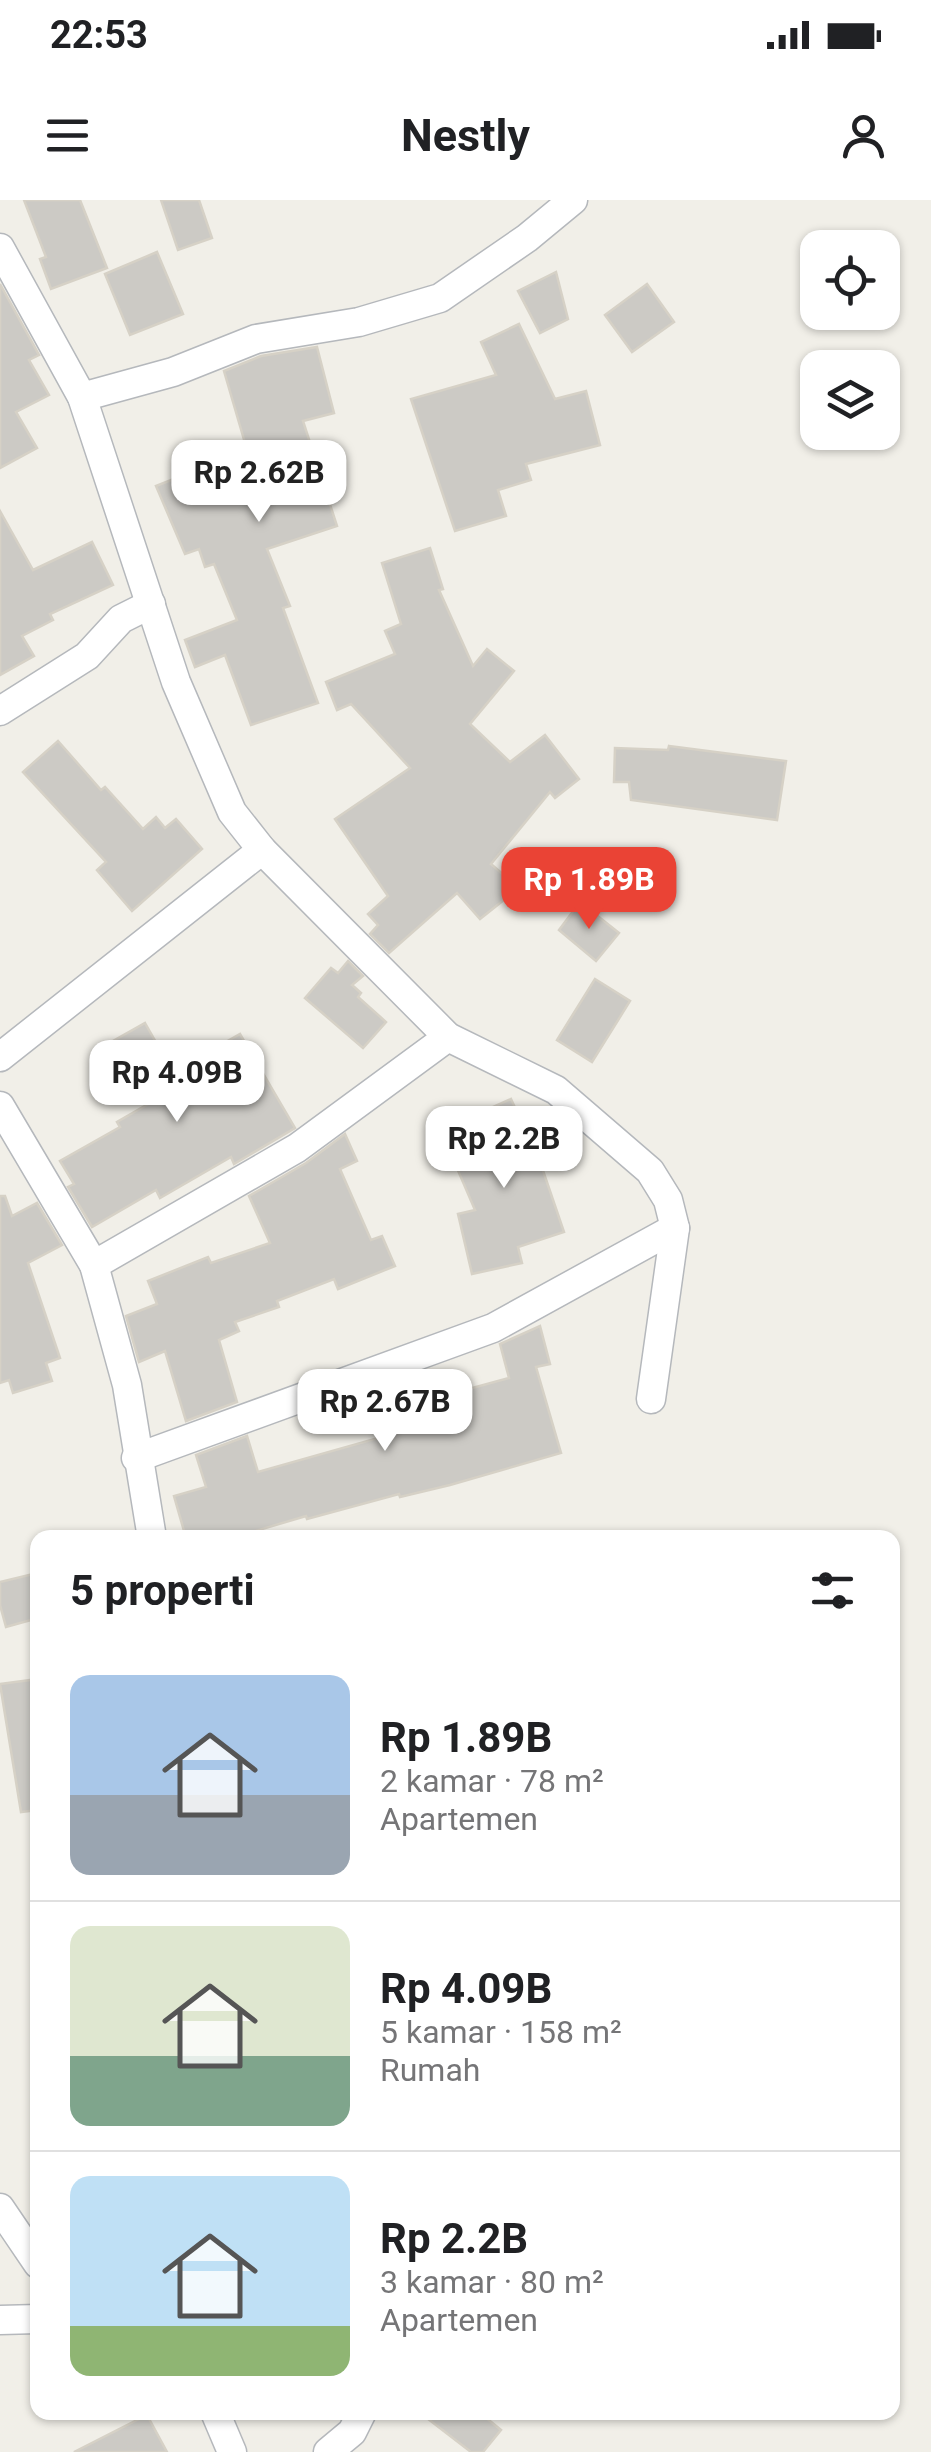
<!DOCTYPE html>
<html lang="id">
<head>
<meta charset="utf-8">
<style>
	:root { --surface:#fff; --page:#f2f2f2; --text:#202124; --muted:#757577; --line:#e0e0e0; --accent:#ea4335 }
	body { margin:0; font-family:Roboto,sans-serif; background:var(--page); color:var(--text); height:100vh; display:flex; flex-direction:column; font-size:38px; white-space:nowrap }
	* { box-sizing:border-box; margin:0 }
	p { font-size:32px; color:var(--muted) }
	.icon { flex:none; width:55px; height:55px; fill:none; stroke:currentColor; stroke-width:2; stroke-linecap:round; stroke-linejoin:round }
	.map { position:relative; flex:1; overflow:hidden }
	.details { position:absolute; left:30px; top:1330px; width:870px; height:890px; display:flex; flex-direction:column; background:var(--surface); border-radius:20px; box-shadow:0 2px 8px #0004 }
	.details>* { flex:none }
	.tools { position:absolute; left:800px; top:30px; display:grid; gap:20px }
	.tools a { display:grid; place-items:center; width:100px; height:100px; border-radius:20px; background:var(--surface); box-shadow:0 2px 8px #0004; font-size:50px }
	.price { position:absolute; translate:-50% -85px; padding:0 22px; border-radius:20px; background:#fff; color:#222; font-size:32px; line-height:65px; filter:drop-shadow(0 2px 5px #0008) }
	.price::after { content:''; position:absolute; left:50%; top:60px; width:30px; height:22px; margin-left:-15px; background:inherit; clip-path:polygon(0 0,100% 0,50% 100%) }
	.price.on { background:var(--accent); color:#fff }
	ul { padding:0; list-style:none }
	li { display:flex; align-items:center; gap:30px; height:250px; padding:0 40px }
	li+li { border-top:2px solid var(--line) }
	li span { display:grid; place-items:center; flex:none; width:280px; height:200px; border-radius:20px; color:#555 }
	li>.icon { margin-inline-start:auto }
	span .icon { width:120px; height:120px; fill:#fffc; stroke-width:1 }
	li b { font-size:42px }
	h2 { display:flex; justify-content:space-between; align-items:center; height:120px; padding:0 40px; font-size:42px }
	.status { display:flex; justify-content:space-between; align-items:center; height:70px; padding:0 50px; background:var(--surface); direction:ltr }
	.status svg { height:28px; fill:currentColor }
	header { display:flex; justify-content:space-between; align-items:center; height:130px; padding:0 40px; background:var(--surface); font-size:45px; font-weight:700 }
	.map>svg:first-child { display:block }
</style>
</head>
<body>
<div class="status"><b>22:53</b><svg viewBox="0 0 49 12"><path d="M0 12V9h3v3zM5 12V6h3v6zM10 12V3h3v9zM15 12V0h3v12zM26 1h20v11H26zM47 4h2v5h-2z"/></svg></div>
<header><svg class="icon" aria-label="menu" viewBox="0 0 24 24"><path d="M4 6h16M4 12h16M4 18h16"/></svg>Nestly<svg class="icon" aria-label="person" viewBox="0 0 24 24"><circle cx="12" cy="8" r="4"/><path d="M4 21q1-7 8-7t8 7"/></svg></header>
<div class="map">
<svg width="931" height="2252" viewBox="0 0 931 2252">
	<rect width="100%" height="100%" fill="#f1efe8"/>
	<g fill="#cccac5" stroke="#d6d1c6" stroke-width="2.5">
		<path d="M 24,0 L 80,0 L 107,68 L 51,89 L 40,59 L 46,57 Z"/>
		<path d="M 161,0 L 199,0 L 212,38 L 178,50 Z"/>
		<path d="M 157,52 L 183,114 L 130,135 L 105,74 Z"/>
		<path d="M 556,72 L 568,119 L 540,133 L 518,91 Z"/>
		<path d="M 0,84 L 39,155 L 29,160 L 49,195 L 16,212 L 37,248 L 0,268 Z"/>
		<path d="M 647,84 L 674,122 L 632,152 L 605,115 Z"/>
		<path d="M 519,124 L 555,199 L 586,191 L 600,245 L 526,264 L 531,280 L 498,290 L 506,316 L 455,331 L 411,199 L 496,175 L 481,142 Z"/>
		<path d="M 317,147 L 334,213 L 303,221 L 337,326 L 267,349 L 290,406 L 283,408 L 318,503 L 251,525 L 225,455 L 195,467 L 185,440 L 237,420 L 214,364 L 205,367 L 199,349 L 185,354 L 156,286 L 247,250 L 224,171 L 261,156 Z"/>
		<path d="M 0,311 L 33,370 L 92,342 L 113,385 L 50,414 L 53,420 L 22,436 L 34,456 L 0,475 Z"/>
		<path d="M 430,348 L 443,389 L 439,390 L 473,466 L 487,449 L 514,471 L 470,524 L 510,562 L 545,535 L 579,579 L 555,598 L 550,592 L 491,664 L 519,688 L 480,719 L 457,693 L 389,753 L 370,734 L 378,725 L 368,714 L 388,696 L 335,619 L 410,568 L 351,504 L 337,510 L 326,482 L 395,454 L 385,431 L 401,424 L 382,363 Z"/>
		<path d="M 58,541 L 101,590 L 105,587 L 143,629 L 156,617 L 165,628 L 176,619 L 202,649 L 132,711 L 97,670 L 106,662 L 23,572 Z"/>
		<path d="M 669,546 L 786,561 L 777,620 L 631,600 L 629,582 L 614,582 L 615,548 L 668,550 Z"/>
		<path d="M 580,702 L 619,733 L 596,761 L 559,730 Z"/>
		<path d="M 348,761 L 363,776 L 352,785 L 361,793 L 358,797 L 386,822 L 363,848 L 305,798 L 331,768 L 338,773 Z"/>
		<path d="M 595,779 L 630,801 L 592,862 L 557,840 Z"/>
		<path d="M 145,823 L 173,872 L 240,834 L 295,928 L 234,964 L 231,957 L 160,998 L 156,990 L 92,1027 L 68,987 L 74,984 L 60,961 L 120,927 L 117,922 L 148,904 L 113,841 Z"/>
		<path d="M 511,899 L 518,914 L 523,912 L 564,1032 L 518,1047 L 522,1063 L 472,1074 L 458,1014 L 475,1010 L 450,952 L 487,935 L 477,914 Z"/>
		<path d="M 345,934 L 357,961 L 340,969 L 371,1040 L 382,1036 L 395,1066 L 338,1089 L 334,1079 L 277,1101 L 279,1107 L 235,1122 L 239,1131 L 219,1140 L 237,1202 L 186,1221 L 165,1151 L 139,1162 L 126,1116 L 157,1104 L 148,1081 L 208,1057 L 211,1063 L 270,1043 L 249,996 L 306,963 Z"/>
		<path d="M 0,996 L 5,996 L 12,1016 L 37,1003 L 62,1045 L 28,1063 L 60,1158 L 46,1163 L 52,1181 L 13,1193 L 9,1180 L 0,1183 Z"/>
		<path d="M 540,1126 L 550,1164 L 536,1167 L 561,1253 L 450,1285 L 400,1297 L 399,1294 L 307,1319 L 306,1316 L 232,1338 L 186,1338 L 174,1296 L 206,1287 L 196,1255 L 247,1236 L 258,1272 L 396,1233 L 385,1194 L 427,1184 L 432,1199 L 509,1178 L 500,1144 Z"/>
		<path d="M 33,1374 L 38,1418 L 6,1427 L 0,1405 L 0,1382 Z"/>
		<path d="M 38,1479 L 38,1610 L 21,1612 L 0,1484 Z"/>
		<path d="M 419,2212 L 479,2212 L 501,2230 L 483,2252 L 471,2252 Z"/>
		<path d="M 147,2215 L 167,2252 L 74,2252 Z"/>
	</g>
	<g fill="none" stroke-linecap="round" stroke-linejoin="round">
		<g stroke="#b5b8bc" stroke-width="31">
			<g id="minor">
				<path d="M 0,48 L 82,197 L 176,482 L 232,612 L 262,650 L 448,837 L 556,890 L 650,971 L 668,1000 L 675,1028 L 651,1199"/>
				<path d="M 82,197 L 173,172 L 256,139 L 359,122 L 440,98 L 527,38 L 573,0"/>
				<path d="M 0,511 L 87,456 L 121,419 L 151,404"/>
				<path d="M 0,857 L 262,650"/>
				<path d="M 0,906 L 94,1065 L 127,1185 L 152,1338"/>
				<path d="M 94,1065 L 297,948 L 448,837"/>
				<path d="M 136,1258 L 493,1128 L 675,1028"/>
				<path d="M 0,2008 L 38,2064"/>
				<path d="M 0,2120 L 38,2119"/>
				<path d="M 215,2212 L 232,2252"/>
				<path d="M 328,2252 L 352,2232 L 362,2212"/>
			</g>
		</g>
		<use href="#minor" stroke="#fff" stroke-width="28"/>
	</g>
</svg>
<div class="tools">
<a><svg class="icon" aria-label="locate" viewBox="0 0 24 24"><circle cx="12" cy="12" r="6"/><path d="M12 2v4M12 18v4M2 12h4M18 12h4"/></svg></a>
<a><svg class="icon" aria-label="layers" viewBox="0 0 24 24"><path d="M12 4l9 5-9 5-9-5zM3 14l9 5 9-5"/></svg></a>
</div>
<b class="price" style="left:259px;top:325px">Rp 2.62B</b>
<b class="price on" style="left:589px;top:732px">Rp 1.89B</b>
<b class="price" style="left:177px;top:925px">Rp 4.09B</b>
<b class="price" style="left:504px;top:991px">Rp 2.2B</b>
<b class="price" style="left:385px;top:1254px">Rp 2.67B</b>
<section class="details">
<h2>5 properti<svg class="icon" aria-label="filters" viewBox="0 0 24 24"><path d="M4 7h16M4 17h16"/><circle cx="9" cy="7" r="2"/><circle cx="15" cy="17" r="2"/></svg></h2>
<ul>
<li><span style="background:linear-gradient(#a9c7e8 60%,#9aa5b1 0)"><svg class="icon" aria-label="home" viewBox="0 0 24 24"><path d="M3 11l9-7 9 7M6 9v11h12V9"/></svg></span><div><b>Rp 1.89B</b><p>2 kamar · 78 m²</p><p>Apartemen</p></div></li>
<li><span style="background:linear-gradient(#dfe7d0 65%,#7fa58c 0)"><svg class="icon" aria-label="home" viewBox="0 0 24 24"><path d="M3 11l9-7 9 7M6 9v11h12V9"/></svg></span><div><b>Rp 4.09B</b><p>5 kamar · 158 m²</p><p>Rumah</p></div></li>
<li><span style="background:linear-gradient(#bfe0f5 75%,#8fb573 0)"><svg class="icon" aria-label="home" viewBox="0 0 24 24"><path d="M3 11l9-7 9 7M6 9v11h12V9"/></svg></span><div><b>Rp 2.2B</b><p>3 kamar · 80 m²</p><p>Apartemen</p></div></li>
</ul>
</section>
</div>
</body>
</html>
